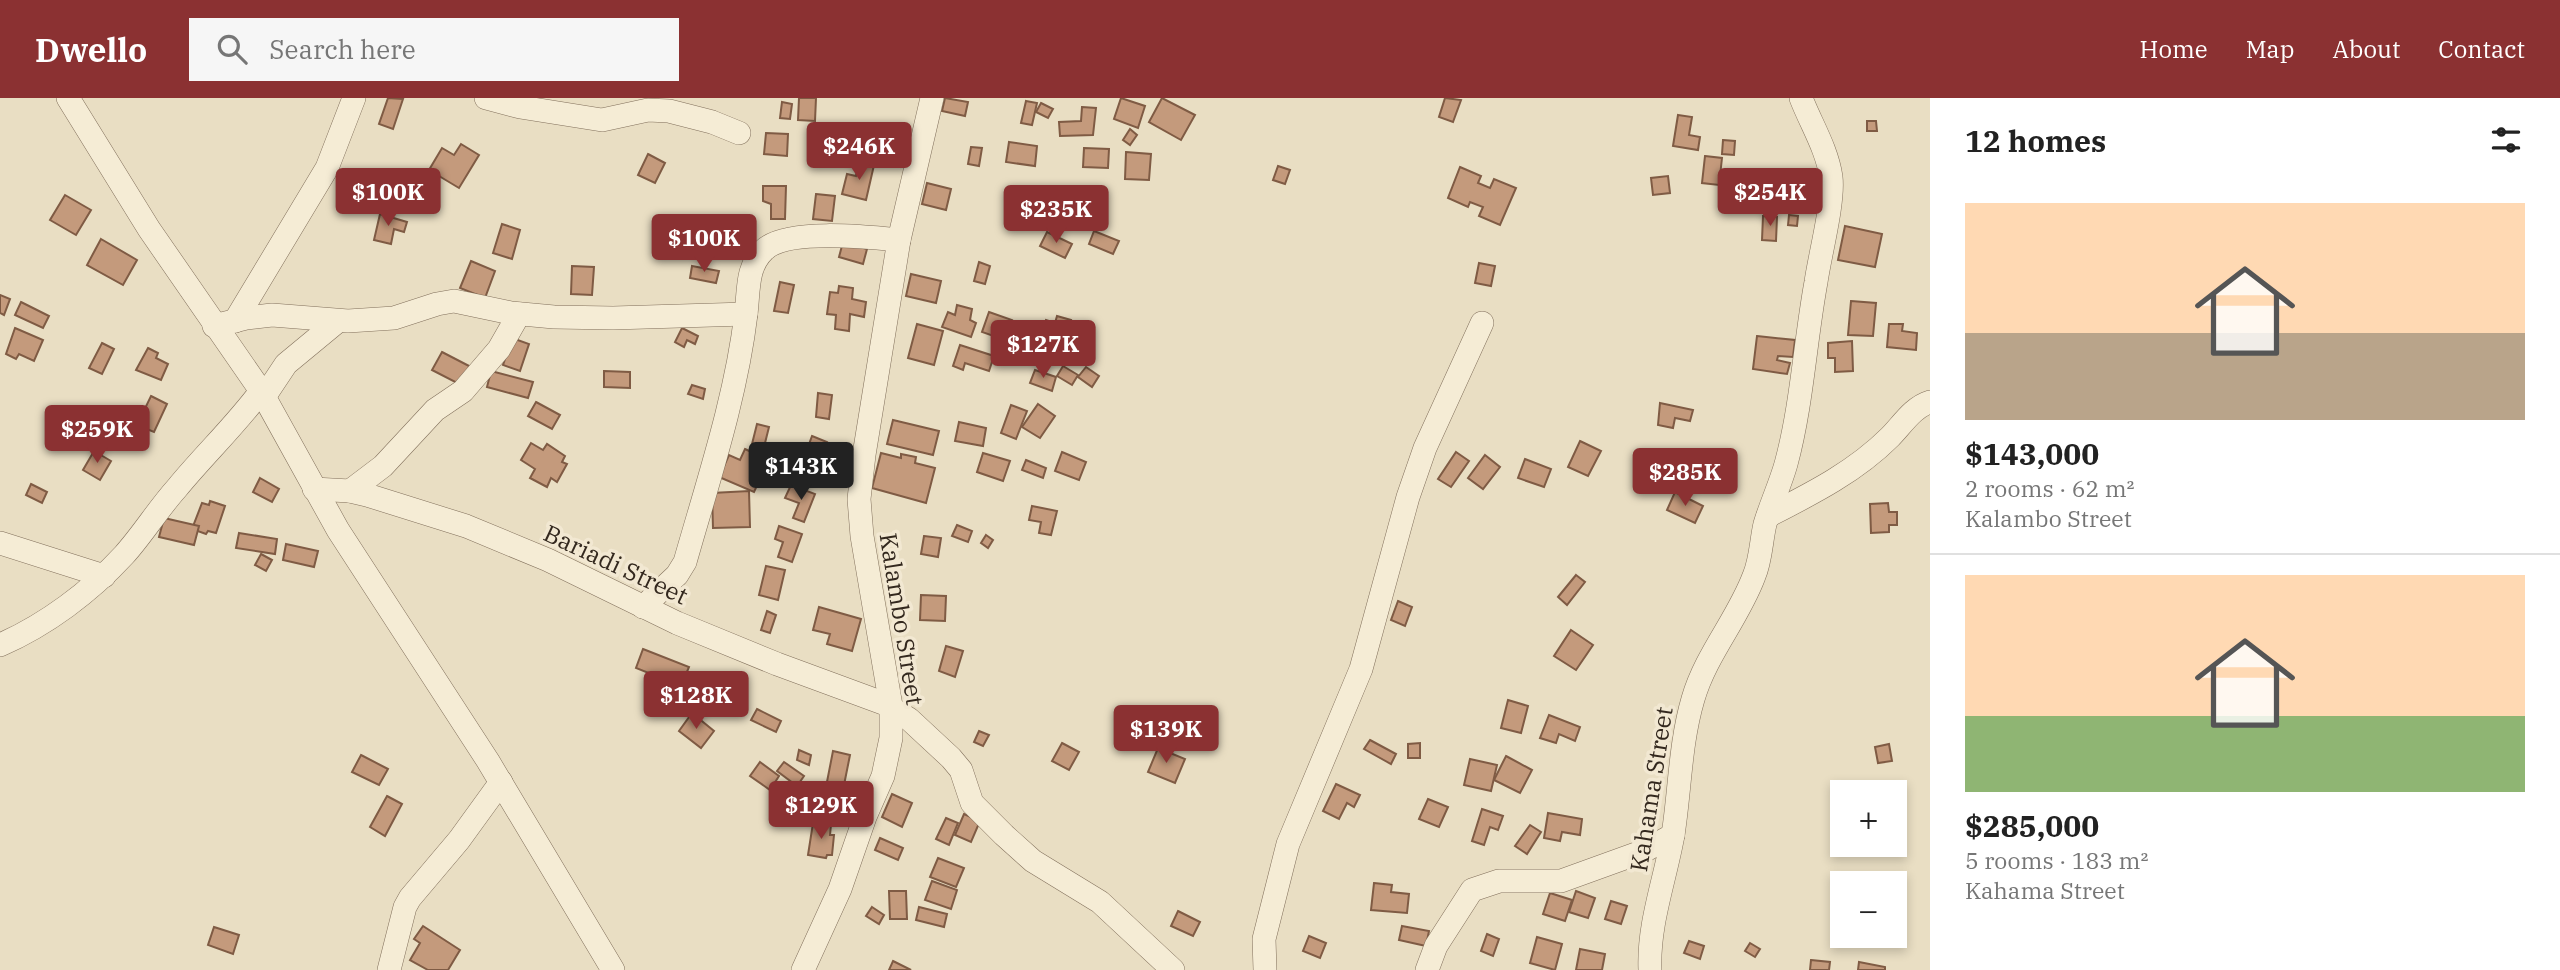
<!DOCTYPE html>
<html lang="en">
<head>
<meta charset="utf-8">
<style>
	:root { --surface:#fff; --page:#f6f6f6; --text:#222; --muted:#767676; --line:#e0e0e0; --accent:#8b3132 }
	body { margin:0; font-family:"IBM Plex Serif",serif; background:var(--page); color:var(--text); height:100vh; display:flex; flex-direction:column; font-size:26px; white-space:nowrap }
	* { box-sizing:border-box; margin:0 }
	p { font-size:23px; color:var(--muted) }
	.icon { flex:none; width:38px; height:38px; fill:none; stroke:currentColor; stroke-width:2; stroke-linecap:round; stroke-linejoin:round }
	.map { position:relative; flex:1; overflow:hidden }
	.side { display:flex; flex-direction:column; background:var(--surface); width:630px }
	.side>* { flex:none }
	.controls { position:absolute; left:1830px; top:682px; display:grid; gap:14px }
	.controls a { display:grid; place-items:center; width:77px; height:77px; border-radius:0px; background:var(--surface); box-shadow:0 4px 10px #0003; font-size:35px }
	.price { position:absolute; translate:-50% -60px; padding:0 16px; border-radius:7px; background:var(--accent); color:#fff; font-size:23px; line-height:46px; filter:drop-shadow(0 2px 4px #0008) }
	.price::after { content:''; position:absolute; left:50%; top:42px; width:21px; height:16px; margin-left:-10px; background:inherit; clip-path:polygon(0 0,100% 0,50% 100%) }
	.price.current { background:#222; color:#fff }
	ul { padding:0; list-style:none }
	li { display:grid; align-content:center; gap:14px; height:371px; padding:0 35px }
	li+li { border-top:2px solid var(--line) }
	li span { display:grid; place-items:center; height:217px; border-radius:0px; color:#555 }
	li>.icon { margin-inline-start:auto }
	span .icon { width:126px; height:126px; fill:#fffc; stroke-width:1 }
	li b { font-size:30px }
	h2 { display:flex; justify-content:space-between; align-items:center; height:84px; padding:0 35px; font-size:30px }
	header { display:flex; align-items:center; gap:42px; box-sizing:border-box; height:98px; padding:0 35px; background:var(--accent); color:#fff }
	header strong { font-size:33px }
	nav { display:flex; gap:38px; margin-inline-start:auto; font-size:24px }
	.search { width:490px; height:63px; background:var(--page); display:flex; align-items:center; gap:18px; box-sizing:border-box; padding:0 24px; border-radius:0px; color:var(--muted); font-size:26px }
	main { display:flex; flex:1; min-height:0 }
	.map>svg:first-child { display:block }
</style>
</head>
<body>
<header>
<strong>Dwello</strong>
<div class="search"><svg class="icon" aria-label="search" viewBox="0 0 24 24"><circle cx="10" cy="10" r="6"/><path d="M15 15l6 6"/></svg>Search here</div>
<nav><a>Home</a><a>Map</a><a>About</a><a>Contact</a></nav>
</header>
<main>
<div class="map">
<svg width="1930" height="872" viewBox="0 0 1930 872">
	<rect width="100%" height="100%" fill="#e9dec3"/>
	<g fill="#c49a7c" stroke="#7f5b44" stroke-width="2">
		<path d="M 388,0 L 403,1 L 393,31 L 379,26 Z"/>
		<path d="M 799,0 L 816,0 L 815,23 L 798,22 Z"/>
		<path d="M 945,0 L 968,4 L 965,18 L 942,13 Z"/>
		<path d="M 1121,0 L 1145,8 L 1138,30 L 1114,21 Z"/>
		<path d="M 1162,0 L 1195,17 L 1181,42 L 1149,24 Z"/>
		<path d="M 1445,0 L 1461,2 L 1453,24 L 1439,19 Z"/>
		<path d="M 1026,3 L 1037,5 L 1032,27 L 1021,25 Z"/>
		<path d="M 782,4 L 792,6 L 790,21 L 780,20 Z"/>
		<path d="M 1041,5 L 1053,11 L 1048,20 L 1036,14 Z"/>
		<path d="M 1082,9 L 1096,10 L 1093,37 L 1060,38 L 1059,24 L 1081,23 Z"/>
		<path d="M 1678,17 L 1692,19 L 1689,37 L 1700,39 L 1698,52 L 1673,48 Z"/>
		<path d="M 1867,23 L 1876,23 L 1877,33 L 1867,33 Z"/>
		<path d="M 1130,31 L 1137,37 L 1130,47 L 1123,42 Z"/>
		<path d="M 766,35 L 788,36 L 787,58 L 764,56 Z"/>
		<path d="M 1723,42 L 1735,43 L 1734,57 L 1722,56 Z"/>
		<path d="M 1009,44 L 1037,48 L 1035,68 L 1006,64 Z"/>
		<path d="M 461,46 L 479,57 L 459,90 L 429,72 L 442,50 L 454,57 Z"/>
		<path d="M 971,49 L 982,50 L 979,68 L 968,66 Z"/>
		<path d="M 1084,50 L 1109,51 L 1108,70 L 1083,69 Z"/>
		<path d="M 1126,54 L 1151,56 L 1149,82 L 1125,81 Z"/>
		<path d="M 648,56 L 665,65 L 655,85 L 638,77 Z"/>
		<path d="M 1705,58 L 1722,60 L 1719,87 L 1702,85 Z"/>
		<path d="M 859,64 L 874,67 L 866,102 L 842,96 L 847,76 L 856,78 Z"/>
		<path d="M 1278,68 L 1290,72 L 1285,86 L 1273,82 Z"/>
		<path d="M 1460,69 L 1481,78 L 1478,85 L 1490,90 L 1494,81 L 1516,90 L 1500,127 L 1479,118 L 1483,109 L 1470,104 L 1468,109 L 1448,100 Z"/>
		<path d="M 1668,78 L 1670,95 L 1653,97 L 1651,80 Z"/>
		<path d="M 1766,78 L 1790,81 L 1787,111 L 1763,109 Z"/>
		<path d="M 927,85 L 951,91 L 946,112 L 922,106 Z"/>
		<path d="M 763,88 L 786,88 L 785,121 L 771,121 L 771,106 L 763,103 Z"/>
		<path d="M 816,96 L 835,98 L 832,123 L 813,121 Z"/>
		<path d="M 65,97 L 91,112 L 76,137 L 50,122 Z"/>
		<path d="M 380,116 L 407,124 L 404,134 L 394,131 L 391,146 L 374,142 Z"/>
		<path d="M 1789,117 L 1798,118 L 1797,128 L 1788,127 Z"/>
		<path d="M 1763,118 L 1777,119 L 1776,143 L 1762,142 Z"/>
		<path d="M 502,126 L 520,132 L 512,161 L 493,155 Z"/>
		<path d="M 1845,128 L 1882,136 L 1875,169 L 1838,162 Z"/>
		<path d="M 1094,133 L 1119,143 L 1113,156 L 1089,146 Z"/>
		<path d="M 1047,134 L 1072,146 L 1065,160 L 1040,148 Z"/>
		<path d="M 101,141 L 137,162 L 123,187 L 87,167 Z"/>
		<path d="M 843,144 L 867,151 L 863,166 L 839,159 Z"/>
		<path d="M 471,163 L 495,173 L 485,200 L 460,190 Z"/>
		<path d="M 979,164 L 990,168 L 985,186 L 974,183 Z"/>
		<path d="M 1479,165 L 1495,168 L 1491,188 L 1475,185 Z"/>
		<path d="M 572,168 L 594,169 L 592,197 L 571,196 Z"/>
		<path d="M 692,168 L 719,173 L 716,185 L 690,180 Z"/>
		<path d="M 911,176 L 941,183 L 936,205 L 906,198 Z"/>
		<path d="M 780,184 L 794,187 L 788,215 L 774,213 Z"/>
		<path d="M 839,188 L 853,190 L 852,201 L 866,204 L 864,219 L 850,216 L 849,233 L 835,231 L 836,217 L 827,216 L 830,194 L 838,195 Z"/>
		<path d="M 0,197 L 10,201 L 4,217 L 0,215 Z"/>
		<path d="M 1851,203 L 1876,205 L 1873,238 L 1848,237 Z"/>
		<path d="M 21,204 L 49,218 L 43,230 L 15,217 Z"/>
		<path d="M 957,207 L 972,211 L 970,222 L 976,225 L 971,239 L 942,229 L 948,214 L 955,217 Z"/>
		<path d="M 989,214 L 1012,222 L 1005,242 L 982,234 Z"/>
		<path d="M 1057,218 L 1071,222 L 1069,229 L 1076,230 L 1069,255 L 1039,247 L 1046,222 L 1055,225 Z"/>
		<path d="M 917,226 L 943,233 L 934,267 L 908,260 Z"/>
		<path d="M 1889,226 L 1903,226 L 1902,233 L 1917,235 L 1916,252 L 1887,249 Z"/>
		<path d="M 15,230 L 43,242 L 34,263 L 19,256 L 16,261 L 6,256 Z"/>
		<path d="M 682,230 L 698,238 L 695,246 L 687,242 L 684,249 L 675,244 Z"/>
		<path d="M 1757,238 L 1795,242 L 1793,259 L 1778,258 L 1777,262 L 1790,265 L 1787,276 L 1753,271 Z"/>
		<path d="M 512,240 L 529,246 L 520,273 L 503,267 Z"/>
		<path d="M 1852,243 L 1853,273 L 1835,274 L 1835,260 L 1828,260 L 1828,245 Z"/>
		<path d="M 102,245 L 114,251 L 102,276 L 89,270 Z"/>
		<path d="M 960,247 L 994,258 L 989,273 L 965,265 L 963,272 L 953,268 Z"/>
		<path d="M 148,250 L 158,255 L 156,260 L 168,266 L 161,282 L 136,272 Z"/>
		<path d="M 442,254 L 471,269 L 461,287 L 432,272 Z"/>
		<path d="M 1063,268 L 1078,277 L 1072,287 L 1057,278 Z"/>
		<path d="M 1086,269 L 1099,278 L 1092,289 L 1078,279 Z"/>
		<path d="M 1035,272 L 1056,279 L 1052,293 L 1030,285 Z"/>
		<path d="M 491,273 L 533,284 L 528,300 L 487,289 Z"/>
		<path d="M 604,273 L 630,274 L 630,290 L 604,289 Z"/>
		<path d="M 692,287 L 705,291 L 703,301 L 688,296 Z"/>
		<path d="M 818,295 L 832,297 L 829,321 L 816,319 Z"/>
		<path d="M 151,298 L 167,306 L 154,334 L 137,327 Z"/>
		<path d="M 536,304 L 560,317 L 552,331 L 528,318 Z"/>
		<path d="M 1660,305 L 1693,312 L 1690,323 L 1675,320 L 1673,330 L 1658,327 Z"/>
		<path d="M 1038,306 L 1055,318 L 1040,340 L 1022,329 Z"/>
		<path d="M 1011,307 L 1027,313 L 1016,341 L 1001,335 Z"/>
		<path d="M 893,322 L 939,333 L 933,357 L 887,346 Z"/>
		<path d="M 959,324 L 986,330 L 983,348 L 955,343 Z"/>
		<path d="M 84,325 L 107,338 L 101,350 L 77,338 Z"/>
		<path d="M 757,326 L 769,329 L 764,349 L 752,346 Z"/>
		<path d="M 812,338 L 827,344 L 818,369 L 803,363 Z"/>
		<path d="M 1580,343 L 1601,353 L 1588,378 L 1568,369 Z"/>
		<path d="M 531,345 L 543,352 L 547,346 L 565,358 L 562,364 L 567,366 L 557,384 L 551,380 L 547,389 L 530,380 L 535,371 L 521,362 Z"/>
		<path d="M 745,351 L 772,364 L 764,381 L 761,379 L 754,394 L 719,379 L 729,357 L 740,362 Z"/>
		<path d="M 94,353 L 111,363 L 100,382 L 83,372 Z"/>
		<path d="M 1062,354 L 1086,364 L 1079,382 L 1055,373 Z"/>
		<path d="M 1456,354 L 1469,363 L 1451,389 L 1438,381 Z"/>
		<path d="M 881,355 L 901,360 L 901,356 L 916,359 L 915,365 L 935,370 L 926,405 L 872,390 Z"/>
		<path d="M 983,355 L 1010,363 L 1003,383 L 977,374 Z"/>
		<path d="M 1485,357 L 1500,369 L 1483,391 L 1468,380 Z"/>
		<path d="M 1525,361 L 1551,371 L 1544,389 L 1518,380 Z"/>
		<path d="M 1026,362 L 1046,370 L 1043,380 L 1022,372 Z"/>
		<path d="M 260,380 L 279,391 L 272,404 L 253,394 Z"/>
		<path d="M 31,386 L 47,394 L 42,405 L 26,397 Z"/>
		<path d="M 791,387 L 815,396 L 804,424 L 793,420 L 799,405 L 785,400 Z"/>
		<path d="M 749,393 L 750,429 L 713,430 L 712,395 Z"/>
		<path d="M 1675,394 L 1703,408 L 1695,425 L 1667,412 Z"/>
		<path d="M 210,403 L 225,408 L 216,435 L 208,433 L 206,436 L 192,431 L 202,405 L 209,407 Z"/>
		<path d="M 1888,405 L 1889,414 L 1897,414 L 1897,427 L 1889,427 L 1889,434 L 1871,435 L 1870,406 Z"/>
		<path d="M 1032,408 L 1057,413 L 1051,437 L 1039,435 L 1041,424 L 1029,422 Z"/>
		<path d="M 164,420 L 199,428 L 194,447 L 159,439 Z"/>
		<path d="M 957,427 L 972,433 L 968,444 L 952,438 Z"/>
		<path d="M 779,428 L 802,436 L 792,464 L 778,459 L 783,444 L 775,441 Z"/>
		<path d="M 239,435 L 277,441 L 275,456 L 236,450 Z"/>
		<path d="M 986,437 L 993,442 L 988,450 L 981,445 Z"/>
		<path d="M 924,438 L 941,440 L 938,459 L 921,456 Z"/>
		<path d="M 286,446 L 318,453 L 314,469 L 283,462 Z"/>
		<path d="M 261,456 L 272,462 L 266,473 L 255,467 Z"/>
		<path d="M 766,468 L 785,472 L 778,502 L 759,497 Z"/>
		<path d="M 1576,477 L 1585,484 L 1567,507 L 1558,499 Z"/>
		<path d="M 921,497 L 946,498 L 945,523 L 920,522 Z"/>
		<path d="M 1398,503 L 1412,509 L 1405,528 L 1391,522 Z"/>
		<path d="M 819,509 L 861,521 L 852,553 L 827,546 L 830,536 L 813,532 Z"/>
		<path d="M 767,513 L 776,517 L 770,535 L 761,532 Z"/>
		<path d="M 1571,532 L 1593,547 L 1576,572 L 1554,558 Z"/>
		<path d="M 946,548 L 963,553 L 955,579 L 939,573 Z"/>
		<path d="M 643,551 L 689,569 L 681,588 L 636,570 Z"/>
		<path d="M 1508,602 L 1528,608 L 1521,635 L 1501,630 Z"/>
		<path d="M 757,611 L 781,623 L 776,634 L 751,622 Z"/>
		<path d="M 692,615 L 714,633 L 701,650 L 679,633 Z"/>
		<path d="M 1549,617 L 1580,629 L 1575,643 L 1559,636 L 1556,645 L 1540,640 Z"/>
		<path d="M 979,633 L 989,637 L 983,648 L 974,644 Z"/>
		<path d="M 1370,642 L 1396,656 L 1391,666 L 1364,651 Z"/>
		<path d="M 1062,645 L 1079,654 L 1069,672 L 1052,663 Z"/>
		<path d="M 1420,645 L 1420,660 L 1408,660 L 1408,646 Z"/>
		<path d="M 1889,646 L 1892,663 L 1878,665 L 1875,649 Z"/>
		<path d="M 1158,650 L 1185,661 L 1175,685 L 1148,674 Z"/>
		<path d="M 799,652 L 811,657 L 809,667 L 797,662 Z"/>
		<path d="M 833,653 L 850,657 L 843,692 L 826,689 Z"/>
		<path d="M 361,657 L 388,671 L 379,687 L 352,674 Z"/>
		<path d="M 1506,658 L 1532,672 L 1520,695 L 1494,682 Z"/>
		<path d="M 1470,661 L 1497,667 L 1491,693 L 1464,687 Z"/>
		<path d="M 760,664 L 779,678 L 770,692 L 750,678 Z"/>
		<path d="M 784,664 L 804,678 L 797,688 L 777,673 Z"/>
		<path d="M 1336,686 L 1360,697 L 1354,709 L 1347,705 L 1339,721 L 1323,713 Z"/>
		<path d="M 892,696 L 912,705 L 902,729 L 882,719 Z"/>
		<path d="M 387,698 L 402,706 L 385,738 L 370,729 Z"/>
		<path d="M 1428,701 L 1448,709 L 1439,729 L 1419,721 Z"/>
		<path d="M 1482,711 L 1503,718 L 1498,732 L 1490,729 L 1484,747 L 1472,743 Z"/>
		<path d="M 1548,715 L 1582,721 L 1580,737 L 1562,734 L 1560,743 L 1544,740 Z"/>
		<path d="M 964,716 L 980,723 L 971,744 L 955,737 Z"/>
		<path d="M 946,720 L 958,725 L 949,747 L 936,741 Z"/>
		<path d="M 813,725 L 831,727 L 830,737 L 834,737 L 832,757 L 827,757 L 826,760 L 808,757 Z"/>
		<path d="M 1530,727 L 1541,734 L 1527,756 L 1515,748 Z"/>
		<path d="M 880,740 L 903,750 L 898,762 L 875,752 Z"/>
		<path d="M 938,760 L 964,770 L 956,789 L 930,779 Z"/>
		<path d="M 932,783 L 957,792 L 951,811 L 925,802 Z"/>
		<path d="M 1374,785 L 1392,787 L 1391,794 L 1409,796 L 1407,815 L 1371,812 Z"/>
		<path d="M 889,793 L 906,793 L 907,821 L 890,821 Z"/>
		<path d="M 1576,793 L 1595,800 L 1588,820 L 1569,814 Z"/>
		<path d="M 1550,795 L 1572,802 L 1565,823 L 1543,816 Z"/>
		<path d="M 1611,803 L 1627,808 L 1621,826 L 1605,821 Z"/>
		<path d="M 872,809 L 884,817 L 879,826 L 866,818 Z"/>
		<path d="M 919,809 L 947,816 L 944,829 L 916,822 Z"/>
		<path d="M 1178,813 L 1200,824 L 1193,838 L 1171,828 Z"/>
		<path d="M 423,828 L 460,852 L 448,872 L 428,872 L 410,862 L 420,845 L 414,841 Z"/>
		<path d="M 1402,828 L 1429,833 L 1426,848 L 1399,842 Z"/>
		<path d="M 214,829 L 239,837 L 233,856 L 208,847 Z"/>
		<path d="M 1487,836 L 1499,841 L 1493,858 L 1481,853 Z"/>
		<path d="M 1309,838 L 1326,845 L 1320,860 L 1303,853 Z"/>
		<path d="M 1537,839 L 1562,846 L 1555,872 L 1530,865 Z"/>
		<path d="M 1689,843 L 1704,848 L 1700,861 L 1684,855 Z"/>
		<path d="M 1750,845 L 1760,851 L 1755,859 L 1745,853 Z"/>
		<path d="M 1580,851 L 1605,856 L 1602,872 L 1576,872 Z"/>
		<path d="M 1811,862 L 1830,864 L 1829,872 L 1810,872 Z"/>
		<path d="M 893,863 L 911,872 L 889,872 Z"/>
		<path d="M 1859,864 L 1885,869 L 1885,872 L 1858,872 Z"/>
	</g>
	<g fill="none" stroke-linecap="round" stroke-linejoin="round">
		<g stroke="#82705c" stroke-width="24">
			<g id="street">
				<path d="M 68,0 L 149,131 L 261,293 L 338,432 L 488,663 L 613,872"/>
				<path d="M 486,0 L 520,9 L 602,22 L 648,12 L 669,13 L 712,24 L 739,35"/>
				<path d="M 235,223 L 327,70 L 354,0"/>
				<path d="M 214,228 L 246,220 L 272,217 L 348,223 L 394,220 L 437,206 L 454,203 L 511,215 L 554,219 L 613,220 L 746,216"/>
				<path d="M 264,299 L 286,266 L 338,223"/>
				<path d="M 314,391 L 350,393 L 367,397 L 466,428 L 548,462 L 677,525 L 777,566 L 891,608"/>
				<path d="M 350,393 L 383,368 L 435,312 L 463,293 L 499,251 L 519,216"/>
				<path d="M 1768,418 C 1811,396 1855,374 1890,339 C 1902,327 1913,309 1930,304"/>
				<path d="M 0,445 L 104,478"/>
				<path d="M 643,509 L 677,477 L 685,464 C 708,383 736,300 746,216 C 749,193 746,169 764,152 C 786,130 869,139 899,142"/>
				<path d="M 0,547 C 46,527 90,494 124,457 C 143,436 158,411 177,390 C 204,357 235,328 261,293"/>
				<path d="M 891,610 L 909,621 L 951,660 L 961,672 L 972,705 L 1004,737 L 1033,763 L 1100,804 L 1173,872"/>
				<path d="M 389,872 L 405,809 L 410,800 L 459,742 L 501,684"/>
				<path d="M 803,872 L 840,791 L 865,719 L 883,678 L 891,640 L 891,608 L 862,438 L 859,401 L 864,357 L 899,142 L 932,0"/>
				<path d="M 1265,872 L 1264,841 L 1288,746 L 1361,571 L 1408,399 L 1425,350 L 1482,225"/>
				<path d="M 1427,872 L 1436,848 L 1472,792 L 1499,783 L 1561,783 L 1644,753 L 1673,737"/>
				<path d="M 1650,872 C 1648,826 1665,782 1673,737 C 1680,692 1680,645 1693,601 C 1706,556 1738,521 1754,478 C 1761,462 1761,443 1765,426 C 1771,406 1780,387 1786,366 C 1802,307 1805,244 1816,184 C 1820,156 1834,104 1831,79 C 1827,51 1811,26 1801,0"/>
			</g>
		</g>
		<use href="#street" stroke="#f5ecd5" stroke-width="23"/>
	</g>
	<g text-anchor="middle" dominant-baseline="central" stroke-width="7" stroke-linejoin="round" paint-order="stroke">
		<g font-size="24" fill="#33281e" stroke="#f2e8d2">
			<text transform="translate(616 466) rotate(25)">Bariadi Street</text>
			<text transform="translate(902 521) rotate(81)">Kalambo Street</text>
			<text transform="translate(1651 691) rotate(-81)">Kahama Street</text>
		</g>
	</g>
</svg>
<div class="controls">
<a>+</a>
<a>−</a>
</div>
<b class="price" style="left:859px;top:84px">$246K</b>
<b class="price" style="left:388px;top:130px">$100K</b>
<b class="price" style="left:1770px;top:130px">$254K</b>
<b class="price" style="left:1056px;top:147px">$235K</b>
<b class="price" style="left:704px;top:176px">$100K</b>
<b class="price" style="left:1043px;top:282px">$127K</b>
<b class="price" style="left:97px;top:367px">$259K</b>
<b class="price current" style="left:801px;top:404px">$143K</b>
<b class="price" style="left:1685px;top:410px">$285K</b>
<b class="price" style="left:696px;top:633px">$128K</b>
<b class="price" style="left:1166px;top:667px">$139K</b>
<b class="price" style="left:821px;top:743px">$129K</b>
</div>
<section class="side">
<h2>12 homes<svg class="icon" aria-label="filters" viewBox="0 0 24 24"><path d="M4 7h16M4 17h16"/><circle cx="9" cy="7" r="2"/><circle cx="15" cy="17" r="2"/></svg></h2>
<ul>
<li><span style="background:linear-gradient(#ffd9b3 60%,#b9a48a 0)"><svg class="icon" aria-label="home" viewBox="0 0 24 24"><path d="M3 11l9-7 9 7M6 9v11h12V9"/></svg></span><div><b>$143,000</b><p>2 rooms · 62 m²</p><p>Kalambo Street</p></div></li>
<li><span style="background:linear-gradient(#ffd9b3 65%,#8fb573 0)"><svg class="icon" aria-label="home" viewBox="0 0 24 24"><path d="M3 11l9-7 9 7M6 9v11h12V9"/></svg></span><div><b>$285,000</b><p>5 rooms · 183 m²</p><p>Kahama Street</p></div></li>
</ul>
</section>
</main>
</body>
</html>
